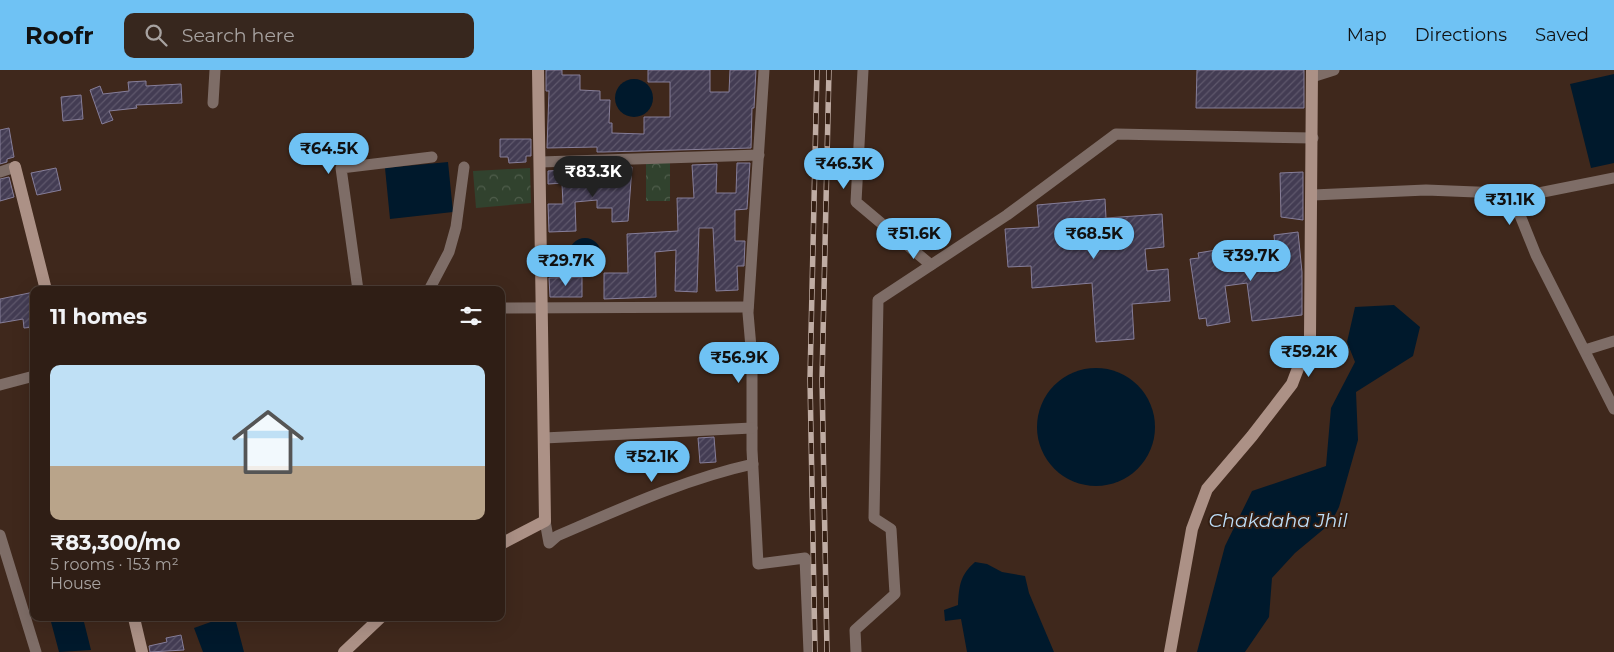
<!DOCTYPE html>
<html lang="en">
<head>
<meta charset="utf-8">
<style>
	:root { --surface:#2f1e15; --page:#37271e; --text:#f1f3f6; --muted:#a7a2a0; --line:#4a3c34; --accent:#6fc2f4 }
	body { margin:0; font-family:Montserrat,sans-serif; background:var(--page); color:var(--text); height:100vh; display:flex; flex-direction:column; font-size:19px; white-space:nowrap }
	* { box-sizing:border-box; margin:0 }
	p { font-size:16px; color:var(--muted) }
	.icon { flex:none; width:28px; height:28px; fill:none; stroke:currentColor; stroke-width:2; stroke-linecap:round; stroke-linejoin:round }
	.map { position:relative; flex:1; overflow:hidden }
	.drawer { position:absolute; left:30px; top:216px; width:475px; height:335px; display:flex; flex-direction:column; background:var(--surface); border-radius:10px; box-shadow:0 5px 20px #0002,0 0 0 1px var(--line) }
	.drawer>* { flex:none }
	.price { position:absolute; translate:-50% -42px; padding:0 11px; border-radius:18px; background:var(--accent); color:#111; font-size:16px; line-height:32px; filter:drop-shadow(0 1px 2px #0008) }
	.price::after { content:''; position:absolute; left:50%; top:30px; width:15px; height:11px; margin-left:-8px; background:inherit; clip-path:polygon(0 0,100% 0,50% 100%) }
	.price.current { background:#222; color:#fff }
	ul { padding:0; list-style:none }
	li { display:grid; align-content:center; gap:10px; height:265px; padding:0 20px }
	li+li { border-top:1px solid var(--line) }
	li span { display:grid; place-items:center; height:155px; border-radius:10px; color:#555 }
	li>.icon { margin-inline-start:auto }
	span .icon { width:90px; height:90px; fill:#fffc; stroke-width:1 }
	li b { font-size:21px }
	h2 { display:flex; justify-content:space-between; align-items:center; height:60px; padding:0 20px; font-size:21px }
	header { display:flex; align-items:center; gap:30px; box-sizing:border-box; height:70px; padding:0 25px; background:var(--accent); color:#111 }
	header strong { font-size:24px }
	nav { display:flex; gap:28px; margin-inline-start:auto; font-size:18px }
	.search { width:350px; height:45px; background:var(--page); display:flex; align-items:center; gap:12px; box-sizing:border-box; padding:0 18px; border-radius:10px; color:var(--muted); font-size:19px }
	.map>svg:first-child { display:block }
</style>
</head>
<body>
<header>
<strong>Roofr</strong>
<div class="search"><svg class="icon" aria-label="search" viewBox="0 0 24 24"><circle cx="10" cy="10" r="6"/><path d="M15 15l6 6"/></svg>Search here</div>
<nav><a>Map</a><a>Directions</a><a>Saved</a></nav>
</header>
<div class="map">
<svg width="1614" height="582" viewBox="0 0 1614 582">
	<defs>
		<pattern id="forest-crowns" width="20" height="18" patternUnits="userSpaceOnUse" patternTransform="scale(1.25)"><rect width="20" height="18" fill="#31422e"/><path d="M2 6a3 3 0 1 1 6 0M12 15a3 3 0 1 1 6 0" fill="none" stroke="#505e4c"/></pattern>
		<pattern id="building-hatch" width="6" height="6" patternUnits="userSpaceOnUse" patternTransform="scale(1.25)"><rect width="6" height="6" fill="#433c53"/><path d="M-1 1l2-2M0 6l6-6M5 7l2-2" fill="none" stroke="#5f586c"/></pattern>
	</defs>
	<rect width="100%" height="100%" fill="#3f281c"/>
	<g fill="url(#forest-crowns)">
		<rect x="646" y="88" width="24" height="43"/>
		<path d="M 530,98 L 531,133 L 476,138 L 473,101 Z"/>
	</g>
	<g fill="#00192c">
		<path d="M 1614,4 L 1614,93 L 1591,98 L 1570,14 Z"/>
		<circle cx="634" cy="28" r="19"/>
		<path d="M 448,92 L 453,142 L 390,149 L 385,98 Z"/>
		<circle cx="585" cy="184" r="16"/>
		<path d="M 1394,235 L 1420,257 L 1413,286 L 1356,322 L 1358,370 L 1339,437 L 1331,453 L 1295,483 L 1272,508 L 1269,547 L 1245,582 L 1197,582 L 1225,476 L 1252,421 L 1326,396 L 1331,338 L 1355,292 L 1347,272 L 1355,237 Z"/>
		<circle cx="1096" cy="357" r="59"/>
		<path d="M 975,492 L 987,494 L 1002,502 L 1025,506 L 1029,523 L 1054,582 L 967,582 L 961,549 L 945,551 L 944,540 L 958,535 C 959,516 960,505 975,492 Z"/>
		<path d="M 50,548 L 83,548 L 91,580 L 59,582 Z"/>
		<path d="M 222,548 L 235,548 L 244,582 L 203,582 L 194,558 Z"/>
	</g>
	<g fill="url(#building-hatch)" stroke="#867e99">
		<path d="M 546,0 L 562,0 L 562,5 L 580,5 L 580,20 L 600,21 L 600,30 L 610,30 L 609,53 L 612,53 L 612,63 L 644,64 L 644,47 L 670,47 L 670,12 L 648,12 L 648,0 L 710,0 L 710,22 L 729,22 L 730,0 L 756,0 L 754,38 L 752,38 L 751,78 L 604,82 L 597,82 L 597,77 L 547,78 L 549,21 L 546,21 Z"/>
		<path d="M 1197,0 L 1304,0 L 1304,38 L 1196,38 Z"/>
		<path d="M 146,11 L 146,16 L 181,14 L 182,33 L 136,35 L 137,38 L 109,41 L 113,50 L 102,54 L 90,20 L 100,16 L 103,24 L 129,21 L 128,12 Z"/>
		<path d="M 81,25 L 83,49 L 63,51 L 61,27 Z"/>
		<path d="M 9,58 L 14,87 L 7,89 L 7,92 L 0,94 L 0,60 Z"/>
		<path d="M 500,69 L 531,69 L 531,86 L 526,86 L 526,92 L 509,93 L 508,87 L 500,87 Z"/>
		<path d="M 737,93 L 750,93 L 747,139 L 735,140 L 735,171 L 745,171 L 744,196 L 737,196 L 738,220 L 716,221 L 713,158 L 699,158 L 697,222 L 675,221 L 676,180 L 655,182 L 656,227 L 604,229 L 604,203 L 628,203 L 627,164 L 678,161 L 677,128 L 694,128 L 692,95 L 717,94 L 716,123 L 736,123 Z"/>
		<path d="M 612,97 L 632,97 L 628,151 L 612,152 L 612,138 L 597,138 L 597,130 L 575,132 L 576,161 L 549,162 L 548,134 L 563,134 L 562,114 L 587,113 L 586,103 L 612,102 Z"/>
		<path d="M 56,98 L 61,120 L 37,125 L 31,103 Z"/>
		<path d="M 563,100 L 564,113 L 548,114 L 548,101 Z"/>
		<path d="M 1303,102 L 1303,150 L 1281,147 L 1280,103 Z"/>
		<path d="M 9,107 L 14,127 L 0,131 L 0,109 Z"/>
		<path d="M 1105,129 L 1106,148 L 1162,144 L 1164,177 L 1145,179 L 1147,201 L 1168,199 L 1170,231 L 1132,234 L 1134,269 L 1096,272 L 1092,213 L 1032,218 L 1031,196 L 1008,197 L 1005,159 L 1039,157 L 1037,135 Z"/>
		<path d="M 1298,162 L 1302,202 L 1302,245 L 1252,251 L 1247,213 L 1225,216 L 1230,252 L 1207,256 L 1206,248 L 1199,249 L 1190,189 L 1199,188 L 1198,183 L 1228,178 L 1230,192 L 1276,187 L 1274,165 Z"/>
		<path d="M 582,207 L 582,227 L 550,227 L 549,208 Z"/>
		<path d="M 34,222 L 34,257 L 24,258 L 23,249 L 0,253 L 0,229 Z"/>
		<path d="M 714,367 L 716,392 L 700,393 L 698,368 Z"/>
		<path d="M 181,565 L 184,580 L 150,582 L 149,576 L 167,572 L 166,568 Z"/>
	</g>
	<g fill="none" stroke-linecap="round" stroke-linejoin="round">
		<g stroke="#7e6d67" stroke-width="11">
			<path d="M 764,0 L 748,243 L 752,289 L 752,380 L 758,494 L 805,488 L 809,582"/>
			<path d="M 863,0 L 856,132 L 931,195"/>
			<path d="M 1312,7 L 1334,0"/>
			<path d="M 213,33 L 215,0"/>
			<path d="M 540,92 L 759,85"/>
			<path d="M 0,102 L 15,97"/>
			<path d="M 1313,125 L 1426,120 L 1501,123 L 1513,128 L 1536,185 L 1614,339"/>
			<path d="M 1513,128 L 1614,108"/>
			<path d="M 358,220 L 341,98 L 432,87"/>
			<path d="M 429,220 L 449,182 L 456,157 L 464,97"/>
			<path d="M 501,238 L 748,237"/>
			<path d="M 1585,280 L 1614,271"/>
			<path d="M 0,315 L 34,306"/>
			<path d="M 544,368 L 752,358"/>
			<path d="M 545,451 L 549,473 L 557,466 C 620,439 685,409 753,394"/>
			<path d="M 0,465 L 36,582"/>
			<path d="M 856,582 L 855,560 L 895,524 L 891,459 L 874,448 L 878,230 L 1007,145 L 1116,64 L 1313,68"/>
		</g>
		<g stroke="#ac9186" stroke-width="12">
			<path d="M 15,97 L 46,220"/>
			<path d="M 501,474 L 545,451 L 538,0"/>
			<path d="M 134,548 L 142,582"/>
			<path d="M 344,582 L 380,548"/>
			<path d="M 1170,582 L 1192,459 L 1207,419 L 1252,366 L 1292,314 L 1310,267 L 1312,0"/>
		</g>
		<g stroke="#bfaca3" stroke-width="5.5">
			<g id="rail">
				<path d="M 815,582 L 810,309 L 817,0"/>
				<path d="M 827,582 L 822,309 L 829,0"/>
			</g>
		</g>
		<use href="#rail" stroke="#341e12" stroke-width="4" stroke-dasharray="11" stroke-linecap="butt"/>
	</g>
	<g text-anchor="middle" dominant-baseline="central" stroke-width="4" stroke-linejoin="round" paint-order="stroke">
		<g font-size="19" font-style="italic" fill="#bddef8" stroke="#341e12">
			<text x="1278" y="450">Chakdaha Jhil</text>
		</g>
	</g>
</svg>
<b class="price" style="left:329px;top:105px">₹64.5K</b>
<b class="price" style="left:844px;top:120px">₹46.3K</b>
<b class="price current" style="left:593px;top:128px">₹83.3K</b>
<b class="price" style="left:1510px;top:156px">₹31.1K</b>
<b class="price" style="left:914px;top:190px">₹51.6K</b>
<b class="price" style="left:1094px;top:190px">₹68.5K</b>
<b class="price" style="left:1251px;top:212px">₹39.7K</b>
<b class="price" style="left:566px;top:217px">₹29.7K</b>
<b class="price" style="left:1309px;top:308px">₹59.2K</b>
<b class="price" style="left:739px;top:314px">₹56.9K</b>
<b class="price" style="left:652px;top:413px">₹52.1K</b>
<section class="drawer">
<h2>11 homes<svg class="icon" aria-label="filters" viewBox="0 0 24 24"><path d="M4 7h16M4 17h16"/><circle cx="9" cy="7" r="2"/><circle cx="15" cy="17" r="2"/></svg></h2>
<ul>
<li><span style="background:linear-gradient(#bfe0f5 65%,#b9a48a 0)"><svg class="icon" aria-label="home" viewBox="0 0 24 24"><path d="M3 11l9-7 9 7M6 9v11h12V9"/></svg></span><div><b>₹83,300/mo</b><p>5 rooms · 153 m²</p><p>House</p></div></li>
</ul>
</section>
</div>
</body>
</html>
